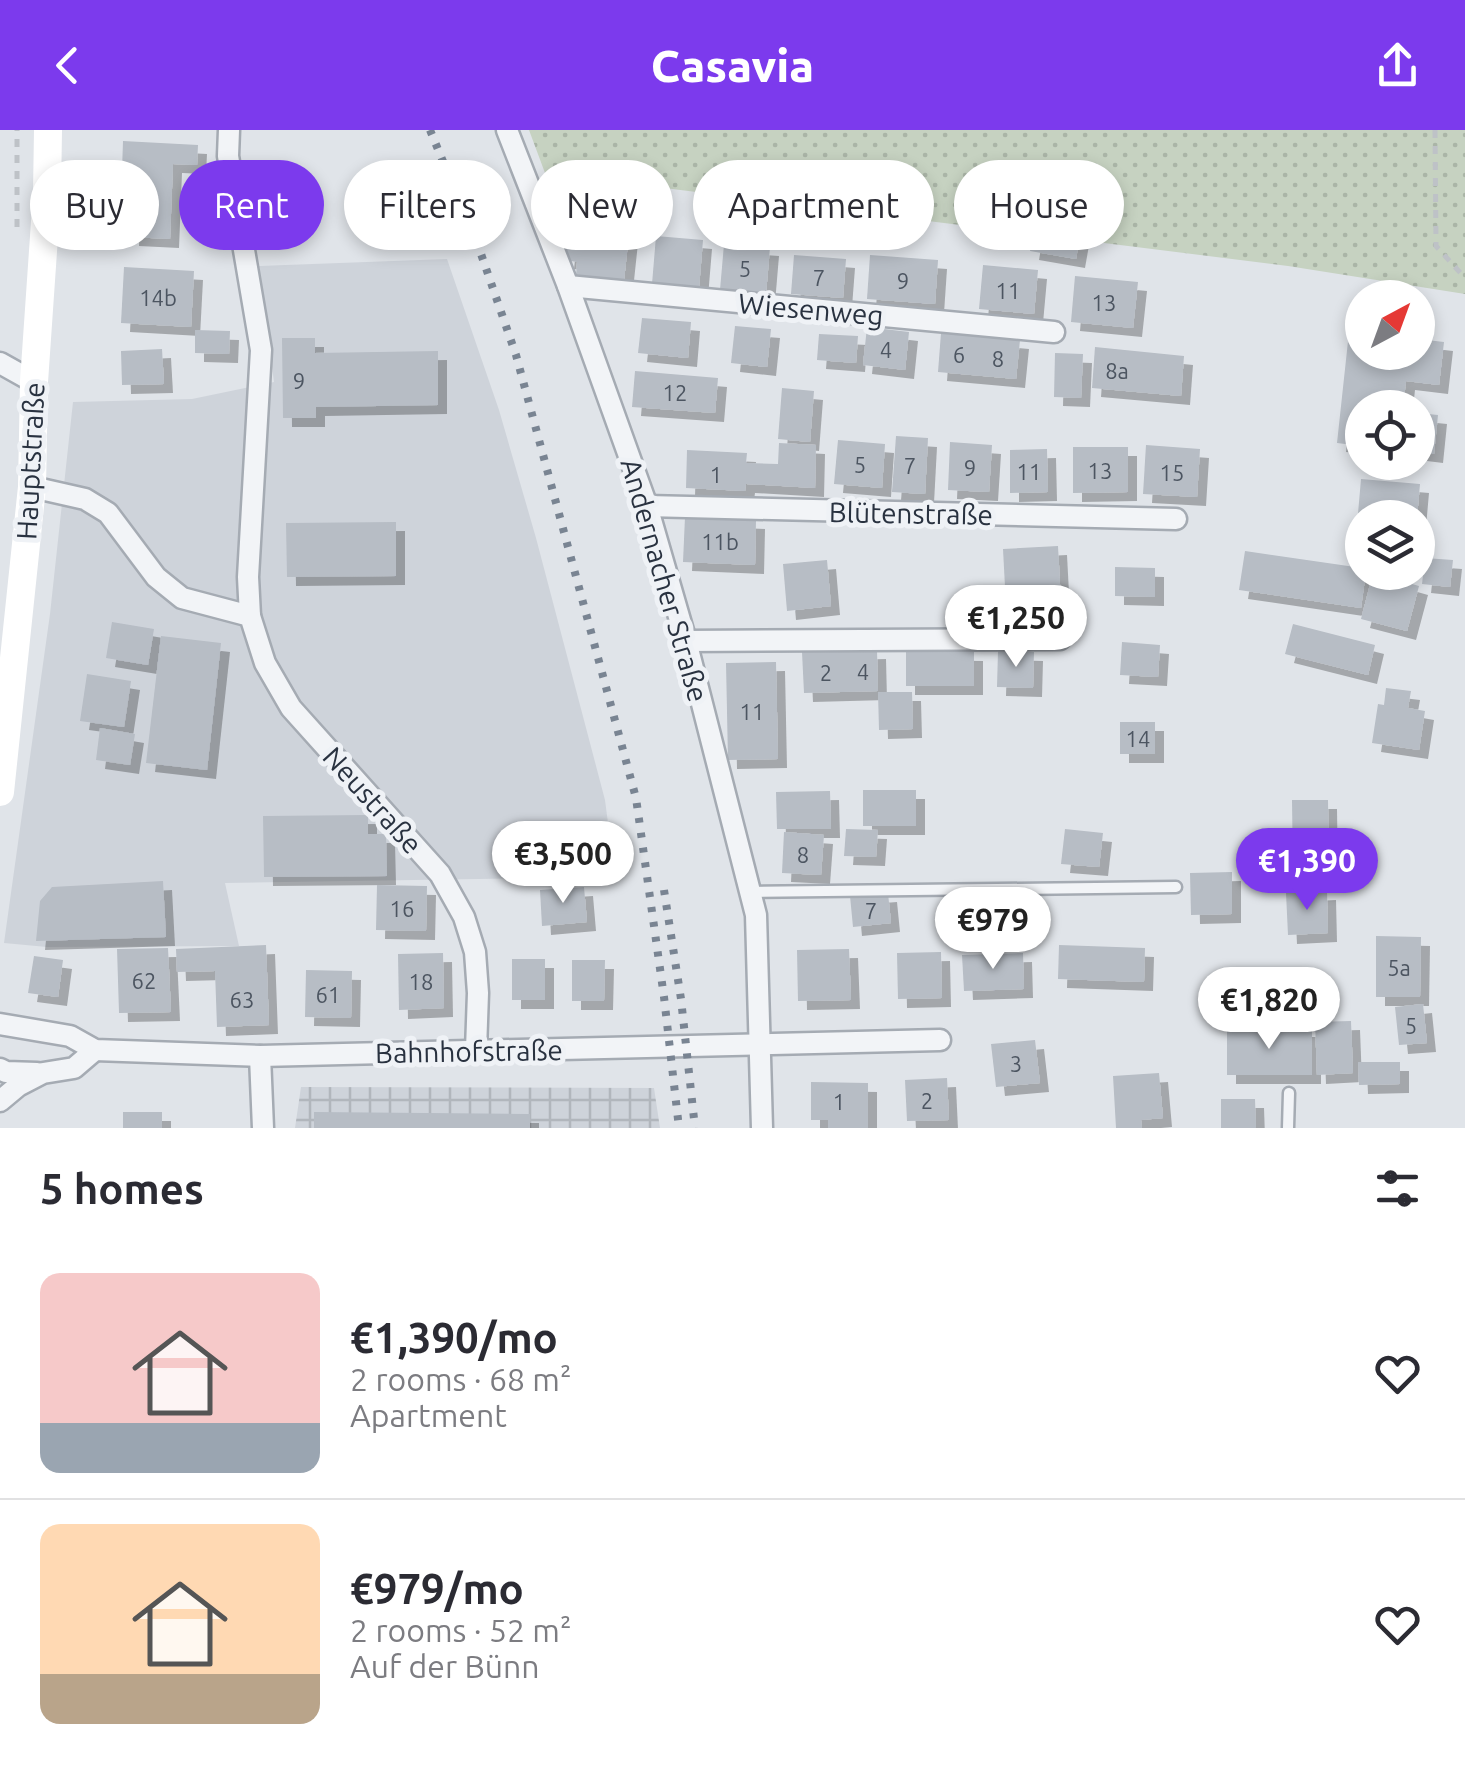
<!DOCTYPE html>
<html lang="en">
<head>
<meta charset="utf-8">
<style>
	:root { --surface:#fff; --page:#f2f2f3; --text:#2b2b33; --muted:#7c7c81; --line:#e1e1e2; --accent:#7c3aed }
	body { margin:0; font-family:Ubuntu,sans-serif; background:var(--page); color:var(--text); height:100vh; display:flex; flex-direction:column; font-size:38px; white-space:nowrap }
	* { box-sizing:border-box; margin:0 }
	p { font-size:32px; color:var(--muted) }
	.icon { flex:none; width:55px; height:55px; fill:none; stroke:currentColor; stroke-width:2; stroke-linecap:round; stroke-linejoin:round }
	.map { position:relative; height:998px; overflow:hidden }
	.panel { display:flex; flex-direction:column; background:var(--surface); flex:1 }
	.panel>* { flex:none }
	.hud { position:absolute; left:30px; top:30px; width:1405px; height:90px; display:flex; gap:20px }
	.needle { width:65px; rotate:41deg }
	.buttons { position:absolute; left:1345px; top:150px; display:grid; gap:20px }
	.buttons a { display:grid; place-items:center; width:90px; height:90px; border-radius:50%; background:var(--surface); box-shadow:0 5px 15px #0003; font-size:50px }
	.price { position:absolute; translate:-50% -85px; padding:0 22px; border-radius:35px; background:#fff; color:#222; font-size:32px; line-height:65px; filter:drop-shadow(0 2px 5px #0008) }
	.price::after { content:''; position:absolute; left:50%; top:60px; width:30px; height:22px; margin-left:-15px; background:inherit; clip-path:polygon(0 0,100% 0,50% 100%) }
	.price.on { background:var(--accent); color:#fff }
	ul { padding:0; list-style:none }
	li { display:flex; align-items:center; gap:30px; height:250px; padding:0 40px }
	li+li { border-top:2px solid var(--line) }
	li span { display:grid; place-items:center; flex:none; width:280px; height:200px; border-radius:20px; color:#555 }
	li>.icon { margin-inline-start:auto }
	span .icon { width:120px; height:120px; fill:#fffc; stroke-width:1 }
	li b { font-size:42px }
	h2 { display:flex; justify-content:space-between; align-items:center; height:120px; padding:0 40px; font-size:42px }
	.tag { padding:0 35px; border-radius:45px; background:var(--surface); box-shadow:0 5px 15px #0003; font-size:35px; line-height:90px }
	.tag.on { background:var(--accent); color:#fff }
	header { display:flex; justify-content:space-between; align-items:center; height:130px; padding:0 40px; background:var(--accent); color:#fff; font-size:45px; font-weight:800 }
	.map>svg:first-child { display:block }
</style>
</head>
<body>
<header><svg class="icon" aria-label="back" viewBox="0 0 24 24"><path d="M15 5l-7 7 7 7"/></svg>Casavia<svg class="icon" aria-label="share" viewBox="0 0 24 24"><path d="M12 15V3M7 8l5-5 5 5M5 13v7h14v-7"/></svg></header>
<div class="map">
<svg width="1465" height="998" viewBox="0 0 1465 998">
	<defs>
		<pattern id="industrial-grid" width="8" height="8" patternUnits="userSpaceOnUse" patternTransform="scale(2.5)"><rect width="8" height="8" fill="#ced3da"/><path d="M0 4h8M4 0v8" fill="none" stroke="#b1b6bc"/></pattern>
		<pattern id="grass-dots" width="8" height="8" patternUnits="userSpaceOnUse" patternTransform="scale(2.5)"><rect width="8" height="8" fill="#c6d2c1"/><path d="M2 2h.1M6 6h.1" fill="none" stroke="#aab5a7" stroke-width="1.8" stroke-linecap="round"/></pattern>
		<filter id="shadow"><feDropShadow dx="9" dy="9" stdDeviation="0" flood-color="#0004"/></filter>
	</defs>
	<rect width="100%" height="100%" fill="#e0e4e9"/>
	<path fill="#ced3da" d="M 447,129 L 499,280 L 536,408 L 605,670 L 615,747 L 225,753 L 239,816 L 47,817 L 4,813 L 50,484 L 73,272 L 192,269 L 274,252 L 259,136 Z"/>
	<path fill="url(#industrial-grid)" d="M 301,957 L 654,958 L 660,998 L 295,998 Z"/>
	<path fill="url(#grass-dots)" d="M 529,0 L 1465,0 L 1465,164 L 1288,136 L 545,43 Z"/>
	<g fill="#b7bdc5" filter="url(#shadow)">
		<path d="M 123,11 L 198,15 L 197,35 L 173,34 L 170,109 L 130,107 L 131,71 L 121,70 Z"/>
		<path d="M 1036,87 L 1082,95 L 1076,129 L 1030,121 Z"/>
		<path d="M 581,99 L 629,104 L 624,151 L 576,146 L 577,132 L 565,130 L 567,113 L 579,114 Z"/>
		<path d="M 656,106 L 703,110 L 699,158 L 652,154 Z"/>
		<path d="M 724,114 L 770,117 L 766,164 L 720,160 Z"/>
		<path d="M 794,125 L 846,129 L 843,168 L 791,164 Z"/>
		<path d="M 870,125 L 938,130 L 935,174 L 867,169 Z"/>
		<path d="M 983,135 L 1038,140 L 1034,184 L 979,179 Z"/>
		<path d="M 124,137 L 194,141 L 191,197 L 121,193 Z"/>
		<path d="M 1075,146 L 1138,152 L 1133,198 L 1071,192 Z"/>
		<path d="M 642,188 L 691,192 L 688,228 L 638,223 Z"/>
		<path d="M 735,196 L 771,199 L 767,237 L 731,233 Z"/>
		<path d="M 867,197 L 909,202 L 905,240 L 863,235 Z"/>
		<path d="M 195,200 L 230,201 L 229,224 L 195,223 Z"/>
		<path d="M 1349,202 L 1362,203 L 1362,222 L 1418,222 L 1418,209 L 1444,212 L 1439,255 L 1406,251 L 1403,278 L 1362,278 L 1362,316 L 1337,313 Z"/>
		<path d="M 941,203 L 1020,210 L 1016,249 L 938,242 Z"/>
		<path d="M 819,204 L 858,206 L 856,233 L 817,230 Z"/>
		<path d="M 282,208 L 315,208 L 315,223 L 438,221 L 438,275 L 316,277 L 316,288 L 283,288 Z"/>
		<path d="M 1095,217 L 1184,226 L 1181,266 L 1092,258 Z"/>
		<path d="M 162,219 L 164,254 L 122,255 L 121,221 Z"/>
		<path d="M 1055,223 L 1083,224 L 1081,268 L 1054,267 Z"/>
		<path d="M 635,241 L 718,248 L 715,283 L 632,277 Z"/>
		<path d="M 782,258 L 814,261 L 810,312 L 778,309 Z"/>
		<path d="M 1418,283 L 1438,285 L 1434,324 L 1418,322 Z"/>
		<path d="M 896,306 L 928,308 L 925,364 L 892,362 Z"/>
		<path d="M 838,310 L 885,314 L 882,358 L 834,354 Z"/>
		<path d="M 950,312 L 992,315 L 989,362 L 948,360 Z"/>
		<path d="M 779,313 L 816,315 L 815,358 L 746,354 L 745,361 L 686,358 L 687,320 L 747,323 L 746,333 L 778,334 Z"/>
		<path d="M 1146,315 L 1200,319 L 1197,367 L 1143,364 Z"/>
		<path d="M 1073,317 L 1128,317 L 1128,362 L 1073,363 Z"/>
		<path d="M 1047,319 L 1048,362 L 1010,363 L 1010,320 Z"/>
		<path d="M 1361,349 L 1420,354 L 1417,388 L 1362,388 L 1362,396 L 1357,395 Z"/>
		<path d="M 685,387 L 756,390 L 755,435 L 683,432 Z"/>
		<path d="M 396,392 L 396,446 L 287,447 L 286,393 Z"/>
		<path d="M 1058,416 L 1061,473 L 1006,476 L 1003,419 Z"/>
		<path d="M 1245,421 L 1362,438 L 1362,442 L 1366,442 L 1361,478 L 1239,460 Z"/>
		<path d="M 1425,428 L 1453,430 L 1450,457 L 1422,454 Z"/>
		<path d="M 827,430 L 831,476 L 787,481 L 783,434 Z"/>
		<path d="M 1115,437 L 1155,438 L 1155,467 L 1115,466 Z"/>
		<path d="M 1373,443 L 1419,456 L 1407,501 L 1361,489 Z"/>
		<path d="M 112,492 L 154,499 L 148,535 L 106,528 Z"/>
		<path d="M 1293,494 L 1375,515 L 1368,545 L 1285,524 Z"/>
		<path d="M 161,506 L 221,513 L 207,640 L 146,633 Z"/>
		<path d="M 1122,512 L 1160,515 L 1158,547 L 1120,545 Z"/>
		<path d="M 877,520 L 878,561 L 804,563 L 802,522 Z"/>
		<path d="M 906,521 L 974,522 L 974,556 L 906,556 Z"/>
		<path d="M 998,521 L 1034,522 L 1033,558 L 997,557 Z"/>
		<path d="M 776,532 L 778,629 L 728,630 L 726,533 Z"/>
		<path d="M 87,544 L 131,551 L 124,597 L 80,591 Z"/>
		<path d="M 1386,558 L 1411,561 L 1408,578 L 1425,581 L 1419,620 L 1372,613 L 1378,574 L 1384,575 Z"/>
		<path d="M 878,562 L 912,562 L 913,599 L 879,600 Z"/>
		<rect x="1120" y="592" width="35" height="32"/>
		<path d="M 100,598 L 135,604 L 130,635 L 96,630 Z"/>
		<rect x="863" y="660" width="53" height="36"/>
		<path d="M 830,661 L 831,699 L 777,699 L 776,662 Z"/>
		<path d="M 1292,670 L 1328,670 L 1329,741 L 1293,741 Z"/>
		<path d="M 368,685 L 368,704 L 386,704 L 387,746 L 264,747 L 263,686 Z"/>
		<path d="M 846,699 L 878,700 L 876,727 L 844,726 Z"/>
		<path d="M 1065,699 L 1103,703 L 1099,737 L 1061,734 Z"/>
		<path d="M 784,702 L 824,705 L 821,745 L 782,743 Z"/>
		<path d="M 1232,742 L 1232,784 L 1191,785 L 1190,743 Z"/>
		<path d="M 163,751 L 166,807 L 36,811 L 40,771 L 52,757 Z"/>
		<path d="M 377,755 L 427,756 L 426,801 L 376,800 Z"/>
		<path d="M 584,757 L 587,792 L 542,796 L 540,760 Z"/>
		<path d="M 1327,761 L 1328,803 L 1288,805 L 1286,763 Z"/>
		<path d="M 888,763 L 891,793 L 853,797 L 850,766 Z"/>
		<path d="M 1376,806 L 1421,807 L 1420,867 L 1376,867 Z"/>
		<path d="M 266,815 L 269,895 L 217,897 L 215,841 L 177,842 L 176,819 Z"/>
		<path d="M 1059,815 L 1145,818 L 1144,852 L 1058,849 Z"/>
		<path d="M 168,818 L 171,882 L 119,883 L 117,819 Z"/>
		<path d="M 849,819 L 851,870 L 798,871 L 797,820 Z"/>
		<path d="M 941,822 L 942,868 L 898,869 L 897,823 Z"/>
		<path d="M 443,823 L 444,878 L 399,880 L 398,824 Z"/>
		<path d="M 1023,823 L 1024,859 L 964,861 L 962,825 Z"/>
		<path d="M 34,826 L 63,830 L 58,867 L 28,863 Z"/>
		<rect x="512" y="829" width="33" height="41"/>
		<path d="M 572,830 L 605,830 L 604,871 L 572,871 Z"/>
		<path d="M 306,840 L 352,841 L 351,888 L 305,887 Z"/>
		<path d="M 1423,874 L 1427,913 L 1399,915 L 1395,877 Z"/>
		<path d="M 1351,891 L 1353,943 L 1317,945 L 1315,892 Z"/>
		<rect x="1227" y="898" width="85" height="47"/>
		<path d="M 1035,910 L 1040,953 L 996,957 L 991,914 Z"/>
		<path d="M 1358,932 L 1400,932 L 1400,954 L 1359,955 Z"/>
		<path d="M 1159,943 L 1163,988 L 1141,990 L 1142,998 L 1116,998 L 1113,946 Z"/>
		<path d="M 947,948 L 949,990 L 907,991 L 905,950 Z"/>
		<path d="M 811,952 L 868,953 L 868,998 L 828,998 L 828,990 L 811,990 Z"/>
		<path d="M 1221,969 L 1255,969 L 1256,998 L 1221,998 Z"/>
		<rect x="123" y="982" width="39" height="16"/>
		<path d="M 314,982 L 530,984 L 530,998 L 314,998 Z"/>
	</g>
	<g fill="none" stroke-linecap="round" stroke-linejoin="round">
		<g stroke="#a5abb3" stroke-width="15">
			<g id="service">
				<path d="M 750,762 L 1176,757"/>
				<path d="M 1288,998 L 1289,963"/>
			</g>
		</g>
		<g stroke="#a5abb3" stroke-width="25">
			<g id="minor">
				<path d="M 229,0 L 228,26 L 261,220 L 248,447 L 250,486"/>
				<path d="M 507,0 L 568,156 L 647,376 L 686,511 L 756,785 L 762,998"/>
				<path d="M 568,156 L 1054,202"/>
				<path d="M 0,233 L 34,252"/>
				<path d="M 32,357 L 85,369 L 108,383 L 156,447 L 182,468 L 250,486 L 265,533 L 291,578 L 440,744 L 464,787 L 475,822 L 478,863 L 476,920"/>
				<path d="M 647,376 L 1176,389"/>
				<path d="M 686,511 L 1060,509"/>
				<path d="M 0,894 L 70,906 L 95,920 L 260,926 L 940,910"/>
				<path d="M 260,926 L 263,998"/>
				<path d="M 0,939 L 6,942 L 37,943"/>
				<path d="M 0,971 L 18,956 L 43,943 L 74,938 L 95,920"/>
			</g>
		</g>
		<g stroke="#bec2c7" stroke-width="5" stroke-dasharray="8 8" stroke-linecap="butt">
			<path d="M 1435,0 L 1436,116 L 1465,148"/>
			<path d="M 17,97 L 17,0"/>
		</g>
		<use href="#service" stroke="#f2f4f7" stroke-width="10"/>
		<use href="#minor" stroke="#f2f4f7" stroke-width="20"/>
		<path stroke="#fff" stroke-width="28" d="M 0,662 L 32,357 L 34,252 L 47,63 L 48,0"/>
		<g stroke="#798492" stroke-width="8" stroke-dasharray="5 10" stroke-linecap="butt">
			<path d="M 430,0 L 480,121 L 516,225 L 636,668 L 664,867 L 679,998"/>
			<path d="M 664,760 L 681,869 L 695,998"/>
		</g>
	</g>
	<g text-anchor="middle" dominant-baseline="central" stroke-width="10" stroke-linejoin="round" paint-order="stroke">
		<g font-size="22" fill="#4c5561">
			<text x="745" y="138">5</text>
			<text x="819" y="147">7</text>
			<text x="903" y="150">9</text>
			<text x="1008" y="160">11</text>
			<text x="158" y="167">14b</text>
			<text x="1104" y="172">13</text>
			<text x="886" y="219">4</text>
			<text x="959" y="224">6</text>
			<text x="998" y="228">8</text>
			<text x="1117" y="240">8a</text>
			<text x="299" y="250">9</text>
			<text x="675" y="262">12</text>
			<text x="860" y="334">5</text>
			<text x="910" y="335">7</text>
			<text x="970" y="337">9</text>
			<text x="1100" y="340">13</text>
			<text x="1029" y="341">11</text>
			<text x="1172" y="342">15</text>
			<text x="716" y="344">1</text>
			<text x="720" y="411">11b</text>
			<text x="863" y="541">4</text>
			<text x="826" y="542">2</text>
			<text x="752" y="581">11</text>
			<text x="1138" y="608">14</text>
			<text x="803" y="724">8</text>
			<text x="402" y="778">16</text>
			<text x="871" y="780">7</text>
			<text x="1399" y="837">5a</text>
			<text x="144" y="850">62</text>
			<text x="421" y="851">18</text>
			<text x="328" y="864">61</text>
			<text x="242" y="869">63</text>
			<text x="1411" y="895">5</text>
			<text x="1016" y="933">3</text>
			<text x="927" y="970">2</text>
			<text x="839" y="971">1</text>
		</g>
		<g font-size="28" fill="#293240" stroke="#eff2f6">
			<text transform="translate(811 179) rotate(5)">Wiesenweg</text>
			<text transform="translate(30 331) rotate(-87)">Hauptstraße</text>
			<text transform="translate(911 383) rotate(1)">Blütenstraße</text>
			<text transform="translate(665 450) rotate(74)">Andernacher Straße</text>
			<text transform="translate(373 670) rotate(48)">Neustraße</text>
			<text transform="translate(469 921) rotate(-1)">Bahnhofstraße</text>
		</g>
	</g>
</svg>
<div class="buttons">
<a><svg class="needle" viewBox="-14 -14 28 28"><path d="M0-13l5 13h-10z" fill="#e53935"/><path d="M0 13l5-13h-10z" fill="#7c7c81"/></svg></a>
<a><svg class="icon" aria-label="locate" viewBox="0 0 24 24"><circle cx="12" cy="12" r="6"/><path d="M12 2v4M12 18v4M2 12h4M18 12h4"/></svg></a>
<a><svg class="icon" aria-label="layers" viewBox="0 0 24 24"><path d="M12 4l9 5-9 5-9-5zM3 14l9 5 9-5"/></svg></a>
</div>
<b class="price" style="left:1016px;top:540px">€1,250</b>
<b class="price" style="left:563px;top:776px">€3,500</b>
<b class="price on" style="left:1307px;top:783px">€1,390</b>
<b class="price" style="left:993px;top:842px">€979</b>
<b class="price" style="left:1269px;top:922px">€1,820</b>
<div class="hud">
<a class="tag">Buy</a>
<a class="tag on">Rent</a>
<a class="tag">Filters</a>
<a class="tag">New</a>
<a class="tag">Apartment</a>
<a class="tag">House</a>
</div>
</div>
<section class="panel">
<h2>5 homes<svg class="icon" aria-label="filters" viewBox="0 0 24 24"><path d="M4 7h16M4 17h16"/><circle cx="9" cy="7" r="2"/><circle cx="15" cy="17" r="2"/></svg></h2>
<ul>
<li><span style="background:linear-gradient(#f6c9c9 75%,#9aa5b1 0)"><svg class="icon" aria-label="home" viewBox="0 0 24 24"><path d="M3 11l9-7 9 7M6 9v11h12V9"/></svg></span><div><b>€1,390/mo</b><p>2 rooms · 68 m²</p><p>Apartment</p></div><svg class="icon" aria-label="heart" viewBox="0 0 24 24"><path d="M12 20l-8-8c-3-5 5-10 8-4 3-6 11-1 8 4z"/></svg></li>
<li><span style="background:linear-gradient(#ffd9b3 75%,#b9a48a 0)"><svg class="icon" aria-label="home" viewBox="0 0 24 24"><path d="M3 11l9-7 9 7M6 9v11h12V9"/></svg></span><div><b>€979/mo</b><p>2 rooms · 52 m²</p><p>Auf der Bünn</p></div><svg class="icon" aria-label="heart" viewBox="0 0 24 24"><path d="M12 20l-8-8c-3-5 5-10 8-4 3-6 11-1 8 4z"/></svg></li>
</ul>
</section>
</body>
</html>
